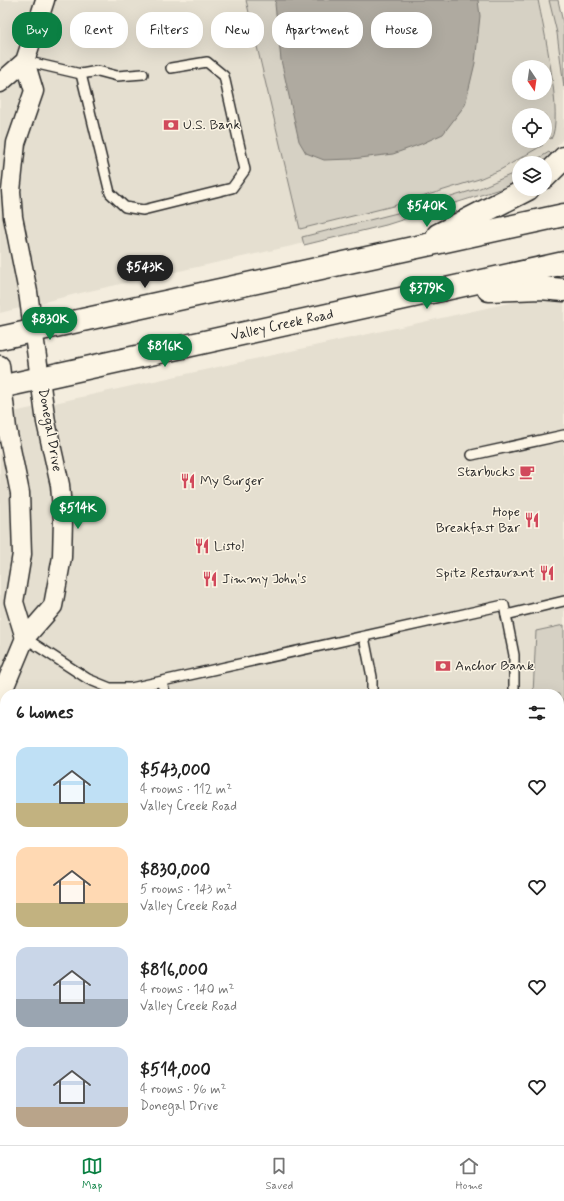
<!DOCTYPE html>
<html lang="en">
<head>
<meta charset="utf-8">
<style>
	:root { --surface:#fff; --page:#f6f6f6; --text:#222; --muted:#767676; --line:#e0e0e0; --accent:#0b8043 }
	body { margin:0; font-family:Mynerve,sans-serif; background:var(--page); color:var(--text); height:100vh; display:flex; flex-direction:column; font-size:15px; white-space:nowrap }
	* { box-sizing:border-box; margin:0 }
	p { font-size:13px; color:var(--muted) }
	.icon { flex:none; width:22px; height:22px; fill:none; stroke:currentColor; stroke-width:2; stroke-linecap:round; stroke-linejoin:round }
	.map { position:relative; flex:1; overflow:hidden }
	.sheet { position:absolute; left:0px; top:689px; width:564px; height:456px; display:flex; flex-direction:column; background:var(--surface); border-radius:16px 16px 0 0; box-shadow:0 4px 16px #0002 }
	.sheet>* { flex:none }
	.top-card { position:absolute; left:12px; top:12px; width:540px; height:36px; display:flex; gap:8px }
	.needle { width:26px; rotate:167deg }
	.controls { position:absolute; left:512px; top:60px; display:grid; gap:8px }
	.controls a { display:grid; place-items:center; width:40px; height:40px; border-radius:50%; background:var(--surface); box-shadow:0 4px 16px #0002; font-size:20px }
	.price { position:absolute; translate:-50% -34px; padding:0 9px; border-radius:14px; background:var(--accent); color:#fff; font-size:13px; line-height:26px; filter:drop-shadow(0 1px 2px #0008) }
	.price::after { content:''; position:absolute; left:50%; top:24px; width:12px; height:9px; margin-left:-6px; background:inherit; clip-path:polygon(0 0,100% 0,50% 100%) }
	.price.on { background:#222; color:#fff }
	ul { padding:0; list-style:none }
	li { display:flex; align-items:center; gap:12px; height:100px; padding:0 16px }
	li span { display:grid; place-items:center; flex:none; width:112px; height:80px; border-radius:12px; color:#555 }
	li>.icon { margin-inline-start:auto }
	span .icon { width:48px; height:48px; fill:#fffc; stroke-width:1 }
	li b { font-size:17px }
	h2 { display:flex; justify-content:space-between; align-items:center; height:48px; padding:0 16px; font-size:17px }
	.tag { padding:0 14px; border-radius:16px; background:var(--surface); box-shadow:0 4px 16px #0002; font-size:14px; line-height:36px }
	.tag.on { background:var(--accent); color:#fff }
	.tab-bar { display:flex; justify-content:space-around; align-items:center; height:56px; border-top:1px solid var(--line); background:var(--surface); font-size:11px; color:var(--muted) }
	.tab-bar a { display:grid; justify-items:center; gap:2px }
	.tab-bar .on { color:var(--accent) }
	.map>svg:first-child { display:block }
</style>
</head>
<body>
<div class="map">
<svg width="564" height="1145" viewBox="0 0 564 1145">
	<rect width="100%" height="100%" fill="#f4edde"/>
	<filter id="ink" filterUnits="userSpaceOnUse"><feTurbulence type="fractalNoise" baseFrequency=".025" numOctaves="2"/><feDisplacementMap in="SourceGraphic" scale="8" xChannelSelector="R" yChannelSelector="G"/><feConvolveMatrix kernelMatrix="1 2 1 2 8 2 1 2 1" color-interpolation-filters="sRGB"/></filter>
	<g filter="url(#ink)">
		<g fill="#e5dfd0" fill-rule="evenodd">
			<path d="M 0,0 L 558,0 L 564,27 L 564,137 L 544,163 L 519,163 L 519,182 L 386,225 L 76,294 L 0,313 ZM 519,67 L 545,67 L 545,93 L 519,93 ZM 519,115 L 545,115 L 545,141 L 519,141 Z"/>
			<path d="M 544,298 L 564,300 L 564,625 L 536,631 L 533,694 L 5,694 L 5,757 L 0,758 L 0,415 L 514,302 Z"/>
			<path d="M 564,1109 L 564,1145 L 543,1145 L 545,1140 L 559,1140 L 559,1111 Z"/>
		</g>
		<g fill="#d6d1c4" stroke="#807e78" fill-rule="evenodd">
			<path d="M 246,0 L 538,0 C 543,25 564,120 551,139 L 545,135 L 545,115 L 519,115 L 519,141 L 537,141 L 543,145 L 500,170 L 479,179 L 393,206 L 300,229 ZM 519,67 L 545,67 L 545,93 L 519,93 Z"/>
			<path d="M 549,0 L 558,0 L 564,27 L 564,87 L 557,33 Z"/>
			<path d="M 549,152 L 552,155 L 544,163 L 531,163 Z"/>
			<path d="M 519,171 L 519,182 L 506,187 L 386,225 L 304,245 L 302,237 L 409,210 L 480,188 Z"/>
			<path d="M 564,625 L 564,1109 L 559,1111 L 559,694 L 533,694 L 536,631 Z"/>
			<path d="M 5,757 L 5,1054 L 0,1009 L 0,758 Z"/>
			<path d="M 5,1140 L 545,1140 L 543,1145 L 0,1145 Z"/>
		</g>
		<g fill="#afaaa0" stroke="#7a7771">
			<path d="M 276,0 L 478,0 L 480,16 L 475,63 L 465,105 L 443,134 L 421,144 L 393,154 L 352,159 L 324,160 L 306,153 L 299,141 L 281,60 L 275,4 Z"/>
			<path d="M 564,756 L 564,1095 L 559,1099 L 559,758 Z"/>
			<path d="M 83,1140 L 529,1140 L 528,1145 L 87,1145 Z"/>
		</g>
		<g fill="none" stroke-linecap="round" stroke-linejoin="round">
			<g stroke="#2b2b2b" stroke-width="12">
				<g id="service">
					<path d="M 25,61 L 81,74"/>
					<path d="M 143,74 L 117,76 L 98,71 L 81,74 L 110,193 L 125,207 L 143,210 L 232,188 L 245,170 L 224,76 L 207,62 L 171,68"/>
					<path d="M 472,455 L 564,435"/>
					<path d="M 506,615 L 564,601"/>
					<path d="M 364,637 L 372,677 L 372,694"/>
					<path d="M 25,638 L 88,679 L 110,688 L 131,688 L 504,605 L 514,655 L 514,694"/>
					<path d="M 161,682 L 166,694"/>
				</g>
			</g>
			<g stroke="#2b2b2b" stroke-width="21">
				<g id="minor">
					<path d="M 0,83 L 25,61 L 45,0"/>
					<path d="M 0,365 L 7,429 L 20,493 L 22,554 L 14,602 L 25,638"/>
					<path d="M 0,698 L 25,638 L 53,606 L 62,557 L 63,520 L 60,485 L 46,422 L 28,292 L 13,217 L 11,191 L 16,143 L 34,91 L 25,61"/>
					<path d="M 0,1009 L 5,1054"/>
					<path d="M 0,1142 L 5,1089"/>
				</g>
			</g>
			<g stroke="#2b2b2b" stroke-width="25">
				<g id="secondary">
					<path d="M 545,177 L 564,158"/>
					<path d="M 438,235 L 528,189"/>
					<path d="M 489,290 L 540,288 L 564,290"/>
					<path d="M 0,338 L 564,215"/>
					<path id="s1" d="M 0,387 L 564,263"/>
				</g>
			</g>
			<use href="#service" stroke="#fcf5e5" stroke-width="9"/>
			<use href="#minor" stroke="#fcf5e5" stroke-width="18"/>
			<use href="#secondary" stroke="#fcf5e5" stroke-width="22"/>
		</g>
	</g>
	<defs>
		<g id="bank-bare" transform="scale(1.2)"><path d="M-6-4H6V4H-6ZM0-2.3a2.3 2.3 0 1 0 0 4.6a2.3 2.3 0 1 0 0-4.6Z" fill="#d1495b" stroke="#fcf5e5" stroke-width="2.5" paint-order="stroke"/></g>
		<g id="cafe-bare" transform="scale(1.2)"><path d="M-5.5-4.5H6V0H3Q3 3.5 0 3.5H-2.5Q-5.5 3.5-5.5 0ZM3-3.2v2h1.7v-2ZM-6 4.5H4V6H-6Z" fill="#d1495b" stroke="#fcf5e5" stroke-width="2.5" paint-order="stroke"/></g>
		<g id="restaurant-bare" transform="scale(1.2)"><path d="M-5-6h1v4h1v-4h1v4h1v-4h1v5L-1.5 .5V6h-2V.5L-5-1ZM5-6V6H3V1.5H1.5Q1.5-4 5-6Z" fill="#d1495b" stroke="#fcf5e5" stroke-width="2.5" paint-order="stroke"/></g>
	</defs>
	<g fill-rule="evenodd">
		<use href="#bank-bare" x="171" y="125"/>
		<use href="#cafe-bare" x="527" y="472"/>
		<use href="#restaurant-bare" x="188" y="481"/>
		<use href="#restaurant-bare" x="532" y="520"/>
		<use href="#restaurant-bare" x="202" y="546"/>
		<use href="#restaurant-bare" x="547" y="573"/>
		<use href="#restaurant-bare" x="210" y="579"/>
		<use href="#bank-bare" x="443" y="666"/>
	</g>
	<g text-anchor="middle" dominant-baseline="central" stroke-width="3" stroke-linejoin="round" paint-order="stroke">
		<g font-size="14" fill="#2b2b2b" stroke="#fcf5e5" text-anchor="start">
			<text x="183" y="125">U.S. Bank</text>
			<text x="515" y="472" text-anchor="end">Starbucks</text>
			<text x="200" y="481">My Burger</text>
			<text x="520" y="512" text-anchor="end">Hope<tspan x="520" dy="16">Breakfast Bar</tspan></text>
			<text x="214" y="546">Listo!</text>
			<text x="535" y="573" text-anchor="end">Spitz Restaurant</text>
			<text x="222" y="579">Jimmy John's</text>
			<text x="455" y="666">Anchor Bank</text>
		</g>
		<g font-size="14" fill="#2b2b2b" stroke="#fcf5e5">
			<text stroke="none"><textPath href="#s1" startOffset="289">Valley Creek Road</textPath></text>
			<text transform="translate(50 430) rotate(80)">Donegal Drive</text>
		</g>
	</g>
</svg>
<div class="controls">
<a><svg class="needle" viewBox="-14 -14 28 28"><path d="M0-13l5 13h-10z" fill="#e53935"/><path d="M0 13l5-13h-10z" fill="#767676"/></svg></a>
<a><svg class="icon" aria-label="locate" viewBox="0 0 24 24"><circle cx="12" cy="12" r="6"/><path d="M12 2v4M12 18v4M2 12h4M18 12h4"/></svg></a>
<a><svg class="icon" aria-label="layers" viewBox="0 0 24 24"><path d="M12 4l9 5-9 5-9-5zM3 14l9 5 9-5"/></svg></a>
</div>
<b class="price" style="left:427px;top:228px">$540K</b>
<b class="price on" style="left:145px;top:289px">$543K</b>
<b class="price" style="left:427px;top:310px">$379K</b>
<b class="price" style="left:50px;top:341px">$830K</b>
<b class="price" style="left:165px;top:368px">$816K</b>
<b class="price" style="left:78px;top:530px">$514K</b>
<div class="top-card">
<a class="tag on">Buy</a>
<a class="tag">Rent</a>
<a class="tag">Filters</a>
<a class="tag">New</a>
<a class="tag">Apartment</a>
<a class="tag">House</a>
</div>
<section class="sheet">
<h2>6 homes<svg class="icon" aria-label="filters" viewBox="0 0 24 24"><path d="M4 7h16M4 17h16"/><circle cx="9" cy="7" r="2"/><circle cx="15" cy="17" r="2"/></svg></h2>
<ul>
<li><span style="background:linear-gradient(#bfe0f5 70%,#c2b280 0)"><svg class="icon" aria-label="home" viewBox="0 0 24 24"><path d="M3 11l9-7 9 7M6 9v11h12V9"/></svg></span><div><b>$543,000</b><p>4 rooms · 112 m²</p><p>Valley Creek Road</p></div><svg class="icon" aria-label="heart" viewBox="0 0 24 24"><path d="M12 20l-8-8c-3-5 5-10 8-4 3-6 11-1 8 4z"/></svg></li>
<li><span style="background:linear-gradient(#ffd9b3 70%,#c2b280 0)"><svg class="icon" aria-label="home" viewBox="0 0 24 24"><path d="M3 11l9-7 9 7M6 9v11h12V9"/></svg></span><div><b>$830,000</b><p>5 rooms · 143 m²</p><p>Valley Creek Road</p></div><svg class="icon" aria-label="heart" viewBox="0 0 24 24"><path d="M12 20l-8-8c-3-5 5-10 8-4 3-6 11-1 8 4z"/></svg></li>
<li><span style="background:linear-gradient(#c9d6e8 65%,#9aa5b1 0)"><svg class="icon" aria-label="home" viewBox="0 0 24 24"><path d="M3 11l9-7 9 7M6 9v11h12V9"/></svg></span><div><b>$816,000</b><p>4 rooms · 140 m²</p><p>Valley Creek Road</p></div><svg class="icon" aria-label="heart" viewBox="0 0 24 24"><path d="M12 20l-8-8c-3-5 5-10 8-4 3-6 11-1 8 4z"/></svg></li>
<li><span style="background:linear-gradient(#c9d6e8 75%,#b9a48a 0)"><svg class="icon" aria-label="home" viewBox="0 0 24 24"><path d="M3 11l9-7 9 7M6 9v11h12V9"/></svg></span><div><b>$514,000</b><p>4 rooms · 96 m²</p><p>Donegal Drive</p></div><svg class="icon" aria-label="heart" viewBox="0 0 24 24"><path d="M12 20l-8-8c-3-5 5-10 8-4 3-6 11-1 8 4z"/></svg></li>
</ul>
</section>
</div>
<nav class="tab-bar">
<a class="on"><svg class="icon" aria-label="map" viewBox="0 0 24 24"><path d="M3 6l6-2 6 2 6-2v14l-6 2-6-2-6 2zM9 4v14M15 6v14"/></svg>Map</a>
<a><svg class="icon" aria-label="saved" viewBox="0 0 24 24"><path d="M7 4h10v16l-5-4-5 4z"/></svg>Saved</a>
<a><svg class="icon" aria-label="home" viewBox="0 0 24 24"><path d="M3 11l9-7 9 7M6 9v11h12V9"/></svg>Home</a>
</nav>
</body>
</html>
